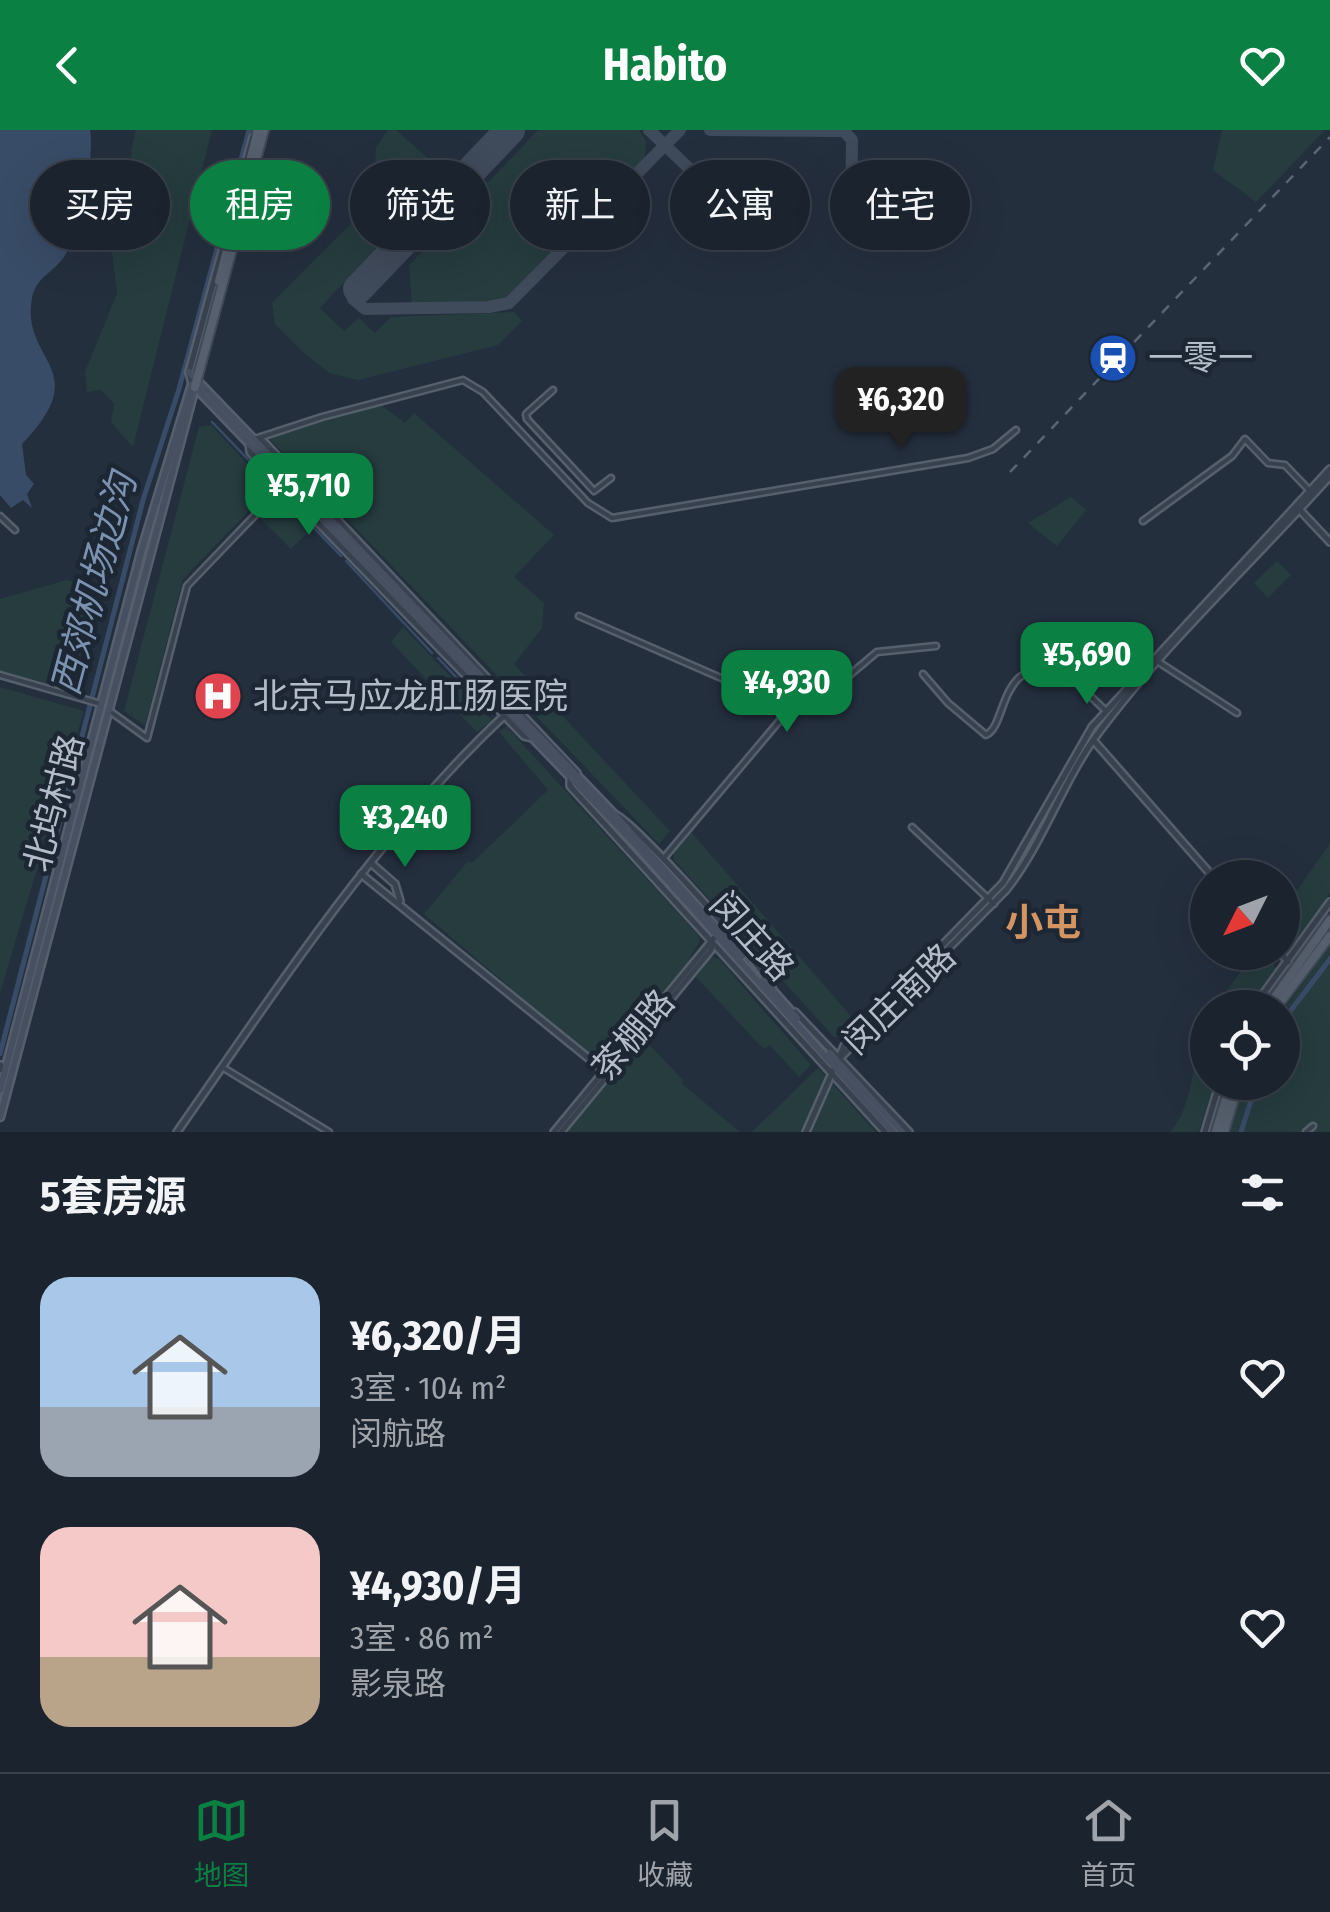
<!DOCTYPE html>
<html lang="zh">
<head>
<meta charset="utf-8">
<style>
	:root { --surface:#1b232e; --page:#242b36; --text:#f1f3f6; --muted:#a0a4aa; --line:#39404a; --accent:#0b8043 }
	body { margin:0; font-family:"Fira Sans Condensed","Noto Sans SC",sans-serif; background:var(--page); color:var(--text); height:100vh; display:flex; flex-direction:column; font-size:38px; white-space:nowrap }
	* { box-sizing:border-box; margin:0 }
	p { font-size:32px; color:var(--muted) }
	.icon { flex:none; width:55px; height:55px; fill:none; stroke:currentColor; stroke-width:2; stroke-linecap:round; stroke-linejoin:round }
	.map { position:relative; height:1002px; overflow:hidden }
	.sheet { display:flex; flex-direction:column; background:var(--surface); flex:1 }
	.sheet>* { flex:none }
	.guide { position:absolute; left:30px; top:30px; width:1270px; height:90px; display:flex; gap:20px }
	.needle { width:65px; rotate:228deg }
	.buttons { position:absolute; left:1190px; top:730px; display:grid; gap:20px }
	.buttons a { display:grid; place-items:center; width:110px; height:110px; border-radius:50%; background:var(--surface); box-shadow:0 10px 40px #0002,0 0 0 2px var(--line); font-size:50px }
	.price { position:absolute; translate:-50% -85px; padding:0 22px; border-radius:20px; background:var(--accent); color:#fff; font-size:32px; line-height:65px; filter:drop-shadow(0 2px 5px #0008) }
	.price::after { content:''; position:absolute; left:50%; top:60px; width:30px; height:22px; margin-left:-15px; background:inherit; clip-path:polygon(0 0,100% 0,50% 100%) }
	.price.selected { background:#222; color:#fff }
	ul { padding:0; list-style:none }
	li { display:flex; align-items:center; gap:30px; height:250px; padding:0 40px }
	li span { display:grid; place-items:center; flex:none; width:280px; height:200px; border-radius:30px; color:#555 }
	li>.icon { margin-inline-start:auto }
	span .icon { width:120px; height:120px; fill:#fffc; stroke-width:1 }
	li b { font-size:42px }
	h2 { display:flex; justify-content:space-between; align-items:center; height:120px; padding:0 40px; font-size:42px }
	.tag { padding:0 35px; border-radius:45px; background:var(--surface); box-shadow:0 10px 40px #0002,0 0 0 2px var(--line); font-size:35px; line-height:90px }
	.tag.selected { background:var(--accent); color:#fff }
	header { display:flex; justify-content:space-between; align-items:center; height:130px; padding:0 40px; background:var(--accent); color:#fff; font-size:45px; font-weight:700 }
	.tab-bar { display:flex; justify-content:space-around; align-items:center; height:140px; border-top:2px solid var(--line); background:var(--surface); font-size:28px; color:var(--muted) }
	.tab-bar a { display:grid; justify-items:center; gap:5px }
	.tab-bar .selected { color:var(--accent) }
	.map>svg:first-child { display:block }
</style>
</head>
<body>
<header><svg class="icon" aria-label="back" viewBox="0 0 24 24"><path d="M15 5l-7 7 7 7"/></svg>Habito<svg class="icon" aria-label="heart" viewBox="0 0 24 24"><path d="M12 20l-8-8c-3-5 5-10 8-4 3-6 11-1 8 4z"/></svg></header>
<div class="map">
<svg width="1330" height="1002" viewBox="0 0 1330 1002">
	<rect width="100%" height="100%" fill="#242f3e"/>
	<g fill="#263c3f">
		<path d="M 136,0 L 212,0 L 133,317 L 111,292 L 114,273 L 101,260 L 87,262 L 85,242 L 117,163 L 112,121 L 157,73 C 147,37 120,55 136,0 Z"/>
		<path d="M 388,0 L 396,0 L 445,43 L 320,178 L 344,201 L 359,188 L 375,203 L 391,187 L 514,182 L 522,191 L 498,215 L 358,250 L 329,243 L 303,222 L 275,194 L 272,173 L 374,70 L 376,17 Z"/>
		<path d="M 538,0 L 639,0 L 646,11 L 645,28 L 512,166 L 490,174 L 412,174 L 409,135 Z"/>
		<path d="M 1222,0 L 1325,0 L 1256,72 L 1213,40 Z"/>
		<path d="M 381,275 L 405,293 L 414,283 L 554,405 L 514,447 L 544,473 L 542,498 L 514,534 L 670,701 L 659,714 L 268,307 Z"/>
		<path d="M 211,295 L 310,400 L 291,419 L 251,379 L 183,449 L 145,596 L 124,581 L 199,297 Z"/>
		<path d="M 1071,367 L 1086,380 L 1057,416 L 1028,393 Z"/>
		<path d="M 1277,431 L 1291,445 L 1268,468 L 1254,453 Z"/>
		<path d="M 67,450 L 89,457 L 68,560 L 0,542 L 0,469 Z"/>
		<path d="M 403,497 L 492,590 L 477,602 L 391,512 Z"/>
		<path d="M 0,557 L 84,581 L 0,863 Z"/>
		<path d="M 506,596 L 698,805 L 700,810 L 645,910 L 683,950 L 682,954 L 740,1002 L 565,1002 L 611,944 L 424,784 L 468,731 L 472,733 L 548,660 L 499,602 Z"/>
		<path d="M 691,702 L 857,893 L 842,907 L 834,907 L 674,730 L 674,722 Z"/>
		<path d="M 1330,714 L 1330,764 L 1292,816 L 1283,814 L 1283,780 Z"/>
		<path d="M 1330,815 L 1330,1002 L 1229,1002 L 1244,953 L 1282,952 L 1283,880 Z"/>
		<path d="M 1254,823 L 1267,823 L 1276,839 L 1249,877 L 1215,877 Z"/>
		<path d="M 711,826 L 719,829 L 811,935 L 799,947 L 770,915 L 764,919 L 755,910 L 696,847 Z"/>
		<path d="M 1207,906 L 1208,952 L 1215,953 L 1199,1002 L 1170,1002 C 1195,974 1187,940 1207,906 Z"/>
		<path d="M 818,938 L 876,1002 L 752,1002 Z"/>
	</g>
	<path fill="#394c67" d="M 0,0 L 90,0 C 95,29 80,102 64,127 C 53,143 36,147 32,168 C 20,233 96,237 22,314 L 26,345 L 34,354 L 27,364 L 32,378 L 23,370 L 11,378 L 0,365 Z"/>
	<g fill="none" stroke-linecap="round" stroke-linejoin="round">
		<g stroke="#394c67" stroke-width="2.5">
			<path d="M 212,292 L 341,426"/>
			<path d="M 346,431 L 432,523"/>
			<path d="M 438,528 L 492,585"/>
		</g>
		<g stroke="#394c67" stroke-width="5">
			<path d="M 1282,892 L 1330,829"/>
			<path d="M 0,924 L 143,370 L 179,259 L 249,0"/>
			<path d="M 1241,1002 L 1257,952"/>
		</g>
		<g stroke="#3f4a5a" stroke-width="12">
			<path d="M 649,0 L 720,68"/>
			<path d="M 710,0 L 844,1 L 852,10 L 851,91"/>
			<path d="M 358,159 L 353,169 L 365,179 L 489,177 L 509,173 L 680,0"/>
		</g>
		<path stroke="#3f4a5a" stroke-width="30" d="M 358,159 L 510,0"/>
		<g stroke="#565f6c" stroke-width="9">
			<g id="minor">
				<path d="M 553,260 L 526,284 L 527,289 L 594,361 L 611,348"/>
				<path d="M 255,309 L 322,287 L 463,250 L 483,262 L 588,373 L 612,388 L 968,328 L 993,319 L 1016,300"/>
				<path d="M 0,386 L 15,400"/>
				<path d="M 1143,391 L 1232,326 L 1245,309 L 1268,333 L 1285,335 L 1310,361"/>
				<path d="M 579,486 L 744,558 L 784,583"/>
				<path d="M 1157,531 L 1237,583"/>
				<path d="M 923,544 L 948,573 L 986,605 C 1008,595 997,527 1062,539 L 1106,581"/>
				<path d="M 0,545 L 101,574"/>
				<path d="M 111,582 L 147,608 L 187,456 L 283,356"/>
				<path d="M 912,697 L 994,774"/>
				<path d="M 663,729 L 813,551 L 827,564 L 877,522 L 936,516"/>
				<path d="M 222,937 L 329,1002"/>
				<path d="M 1306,1002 L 1313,996"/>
			</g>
		</g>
		<g stroke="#565f6c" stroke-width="10">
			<g id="tertiary">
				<path d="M 192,254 L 189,242 L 253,7"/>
				<path d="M 255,309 L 262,310 L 577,643"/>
				<path d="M 249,314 L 250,322 L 524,606 L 533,608"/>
				<path d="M 1298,378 L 1330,412"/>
				<path d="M 1094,611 L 1214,748"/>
				<path d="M 570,646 L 570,656 L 885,1002"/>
				<path d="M 614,684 C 632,689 764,836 772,857"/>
				<path d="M 371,733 L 395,754 L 400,771"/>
				<path d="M 361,744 L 608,944"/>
				<path d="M 1280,822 L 1288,832"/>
				<path d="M 1253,878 L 1330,772"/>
				<path d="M 795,882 L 909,1002"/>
				<path d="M 839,929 L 1006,760 C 1044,712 1062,651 1099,602 C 1167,511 1254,431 1330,346"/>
				<path d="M 0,940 L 1,935"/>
				<path d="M 177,1002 C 279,856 377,704 508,582"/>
				<path d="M 554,1002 L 715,807"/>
				<path d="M 561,1002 L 711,820 L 713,809"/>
				<path d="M 806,1002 L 844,916 L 1003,753 L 1092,597 L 1330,339"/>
				<path d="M 1205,1002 L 1220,952"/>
			</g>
		</g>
		<g stroke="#565f6c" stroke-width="11">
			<g id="secondary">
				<path d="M 189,242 L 614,684 L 742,826"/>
				<path d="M 763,850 L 797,888"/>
				<path d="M 830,923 L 902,1002"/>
				<path d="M 0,960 L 142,419 L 192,254 L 634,713 L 893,1002"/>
				<path d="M 0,987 L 195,257"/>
			</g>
		</g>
		<g stroke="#414a57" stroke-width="12">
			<g id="primary">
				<path d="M 219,151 L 258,0"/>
				<path d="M 195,257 L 264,0"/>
				<path d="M 1267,878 L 1330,790"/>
				<path d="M 1276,878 L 1330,806"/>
				<path d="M 1216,1002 L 1231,952"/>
				<path d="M 1224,1002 L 1239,952"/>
			</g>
		</g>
		<use href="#minor" stroke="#38414e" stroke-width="4"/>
		<use href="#tertiary" stroke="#38414e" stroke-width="5"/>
		<use href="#secondary" stroke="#465061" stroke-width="6"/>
		<use href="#primary" stroke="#56606e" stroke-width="8"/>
		<path stroke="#5a6575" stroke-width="2.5" stroke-dasharray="10 10" stroke-linecap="butt" d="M 1010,342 L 1330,7"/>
	</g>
	<defs>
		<g id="station-disc" transform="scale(2.5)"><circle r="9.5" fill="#1a4fb4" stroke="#1d2633"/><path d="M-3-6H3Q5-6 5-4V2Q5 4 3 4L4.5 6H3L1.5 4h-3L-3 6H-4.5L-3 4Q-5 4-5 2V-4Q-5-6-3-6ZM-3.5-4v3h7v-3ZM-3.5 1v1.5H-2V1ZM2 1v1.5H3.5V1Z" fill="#fff"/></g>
		<g id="hospital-disc" transform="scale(2.5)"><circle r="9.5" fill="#e0444e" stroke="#1d2633"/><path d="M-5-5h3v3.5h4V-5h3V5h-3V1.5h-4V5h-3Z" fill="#fff"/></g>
	</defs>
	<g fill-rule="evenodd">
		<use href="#station-disc" x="1113" y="228"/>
		<use href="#hospital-disc" x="218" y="566"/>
	</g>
	<g text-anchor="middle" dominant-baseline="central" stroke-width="9" stroke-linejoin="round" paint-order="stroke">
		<g font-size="35" fill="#b4bcc9" stroke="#1d2633" text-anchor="start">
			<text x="1148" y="228">一零一</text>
			<text x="253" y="566">北京马应龙肛肠医院</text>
		</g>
		<g font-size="35" fill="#b4bcc9" stroke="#1d2633">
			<text transform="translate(54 673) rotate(-75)">北坞村路</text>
			<text transform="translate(752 806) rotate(48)">闵庄路</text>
			<text transform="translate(899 869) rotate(-44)">闵庄南路</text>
			<text transform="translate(633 905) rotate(-50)">茶棚路</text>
		</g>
		<g font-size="38" font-style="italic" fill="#7c92b1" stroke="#1d2633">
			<text transform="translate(94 454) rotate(-75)">西郊机场边沟</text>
		</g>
		<g font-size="38" font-weight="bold" fill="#d59563" stroke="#1d2633">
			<text x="1043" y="793">小屯</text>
		</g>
	</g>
</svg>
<div class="buttons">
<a><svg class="needle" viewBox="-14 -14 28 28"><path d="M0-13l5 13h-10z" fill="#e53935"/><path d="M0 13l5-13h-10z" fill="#a0a4aa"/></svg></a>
<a><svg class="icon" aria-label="locate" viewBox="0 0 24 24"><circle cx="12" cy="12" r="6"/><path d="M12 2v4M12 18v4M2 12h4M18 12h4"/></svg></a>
</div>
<b class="price selected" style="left:901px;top:322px">¥6,320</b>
<b class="price" style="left:309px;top:408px">¥5,710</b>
<b class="price" style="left:1087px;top:577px">¥5,690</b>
<b class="price" style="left:787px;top:605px">¥4,930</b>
<b class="price" style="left:405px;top:740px">¥3,240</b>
<div class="guide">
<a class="tag">买房</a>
<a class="tag selected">租房</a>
<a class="tag">筛选</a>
<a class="tag">新上</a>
<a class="tag">公寓</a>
<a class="tag">住宅</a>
</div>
</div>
<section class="sheet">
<h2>5套房源<svg class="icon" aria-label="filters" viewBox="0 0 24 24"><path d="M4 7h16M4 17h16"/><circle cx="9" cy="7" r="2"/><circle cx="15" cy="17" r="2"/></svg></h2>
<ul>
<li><span style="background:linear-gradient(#a9c7e8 65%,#9aa5b1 0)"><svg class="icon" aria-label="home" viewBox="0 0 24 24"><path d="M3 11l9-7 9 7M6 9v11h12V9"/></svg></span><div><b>¥6,320/月</b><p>3室 · 104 m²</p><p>闵航路</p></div><svg class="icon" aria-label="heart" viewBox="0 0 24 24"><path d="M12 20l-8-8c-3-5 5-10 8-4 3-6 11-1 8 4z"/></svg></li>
<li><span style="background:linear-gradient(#f6c9c9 65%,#b9a48a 0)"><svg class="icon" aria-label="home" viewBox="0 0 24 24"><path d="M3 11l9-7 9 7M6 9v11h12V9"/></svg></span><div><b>¥4,930/月</b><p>3室 · 86 m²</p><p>影泉路</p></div><svg class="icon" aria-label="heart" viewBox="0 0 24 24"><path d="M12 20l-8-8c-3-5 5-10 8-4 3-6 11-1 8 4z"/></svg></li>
</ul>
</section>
<nav class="tab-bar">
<a class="selected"><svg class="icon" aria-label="map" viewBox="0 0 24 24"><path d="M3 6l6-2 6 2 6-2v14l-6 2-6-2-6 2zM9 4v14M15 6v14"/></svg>地图</a>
<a><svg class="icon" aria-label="saved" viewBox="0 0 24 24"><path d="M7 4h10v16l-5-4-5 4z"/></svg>收藏</a>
<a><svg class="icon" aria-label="home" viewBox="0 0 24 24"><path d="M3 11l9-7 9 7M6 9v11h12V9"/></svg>首页</a>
</nav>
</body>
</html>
